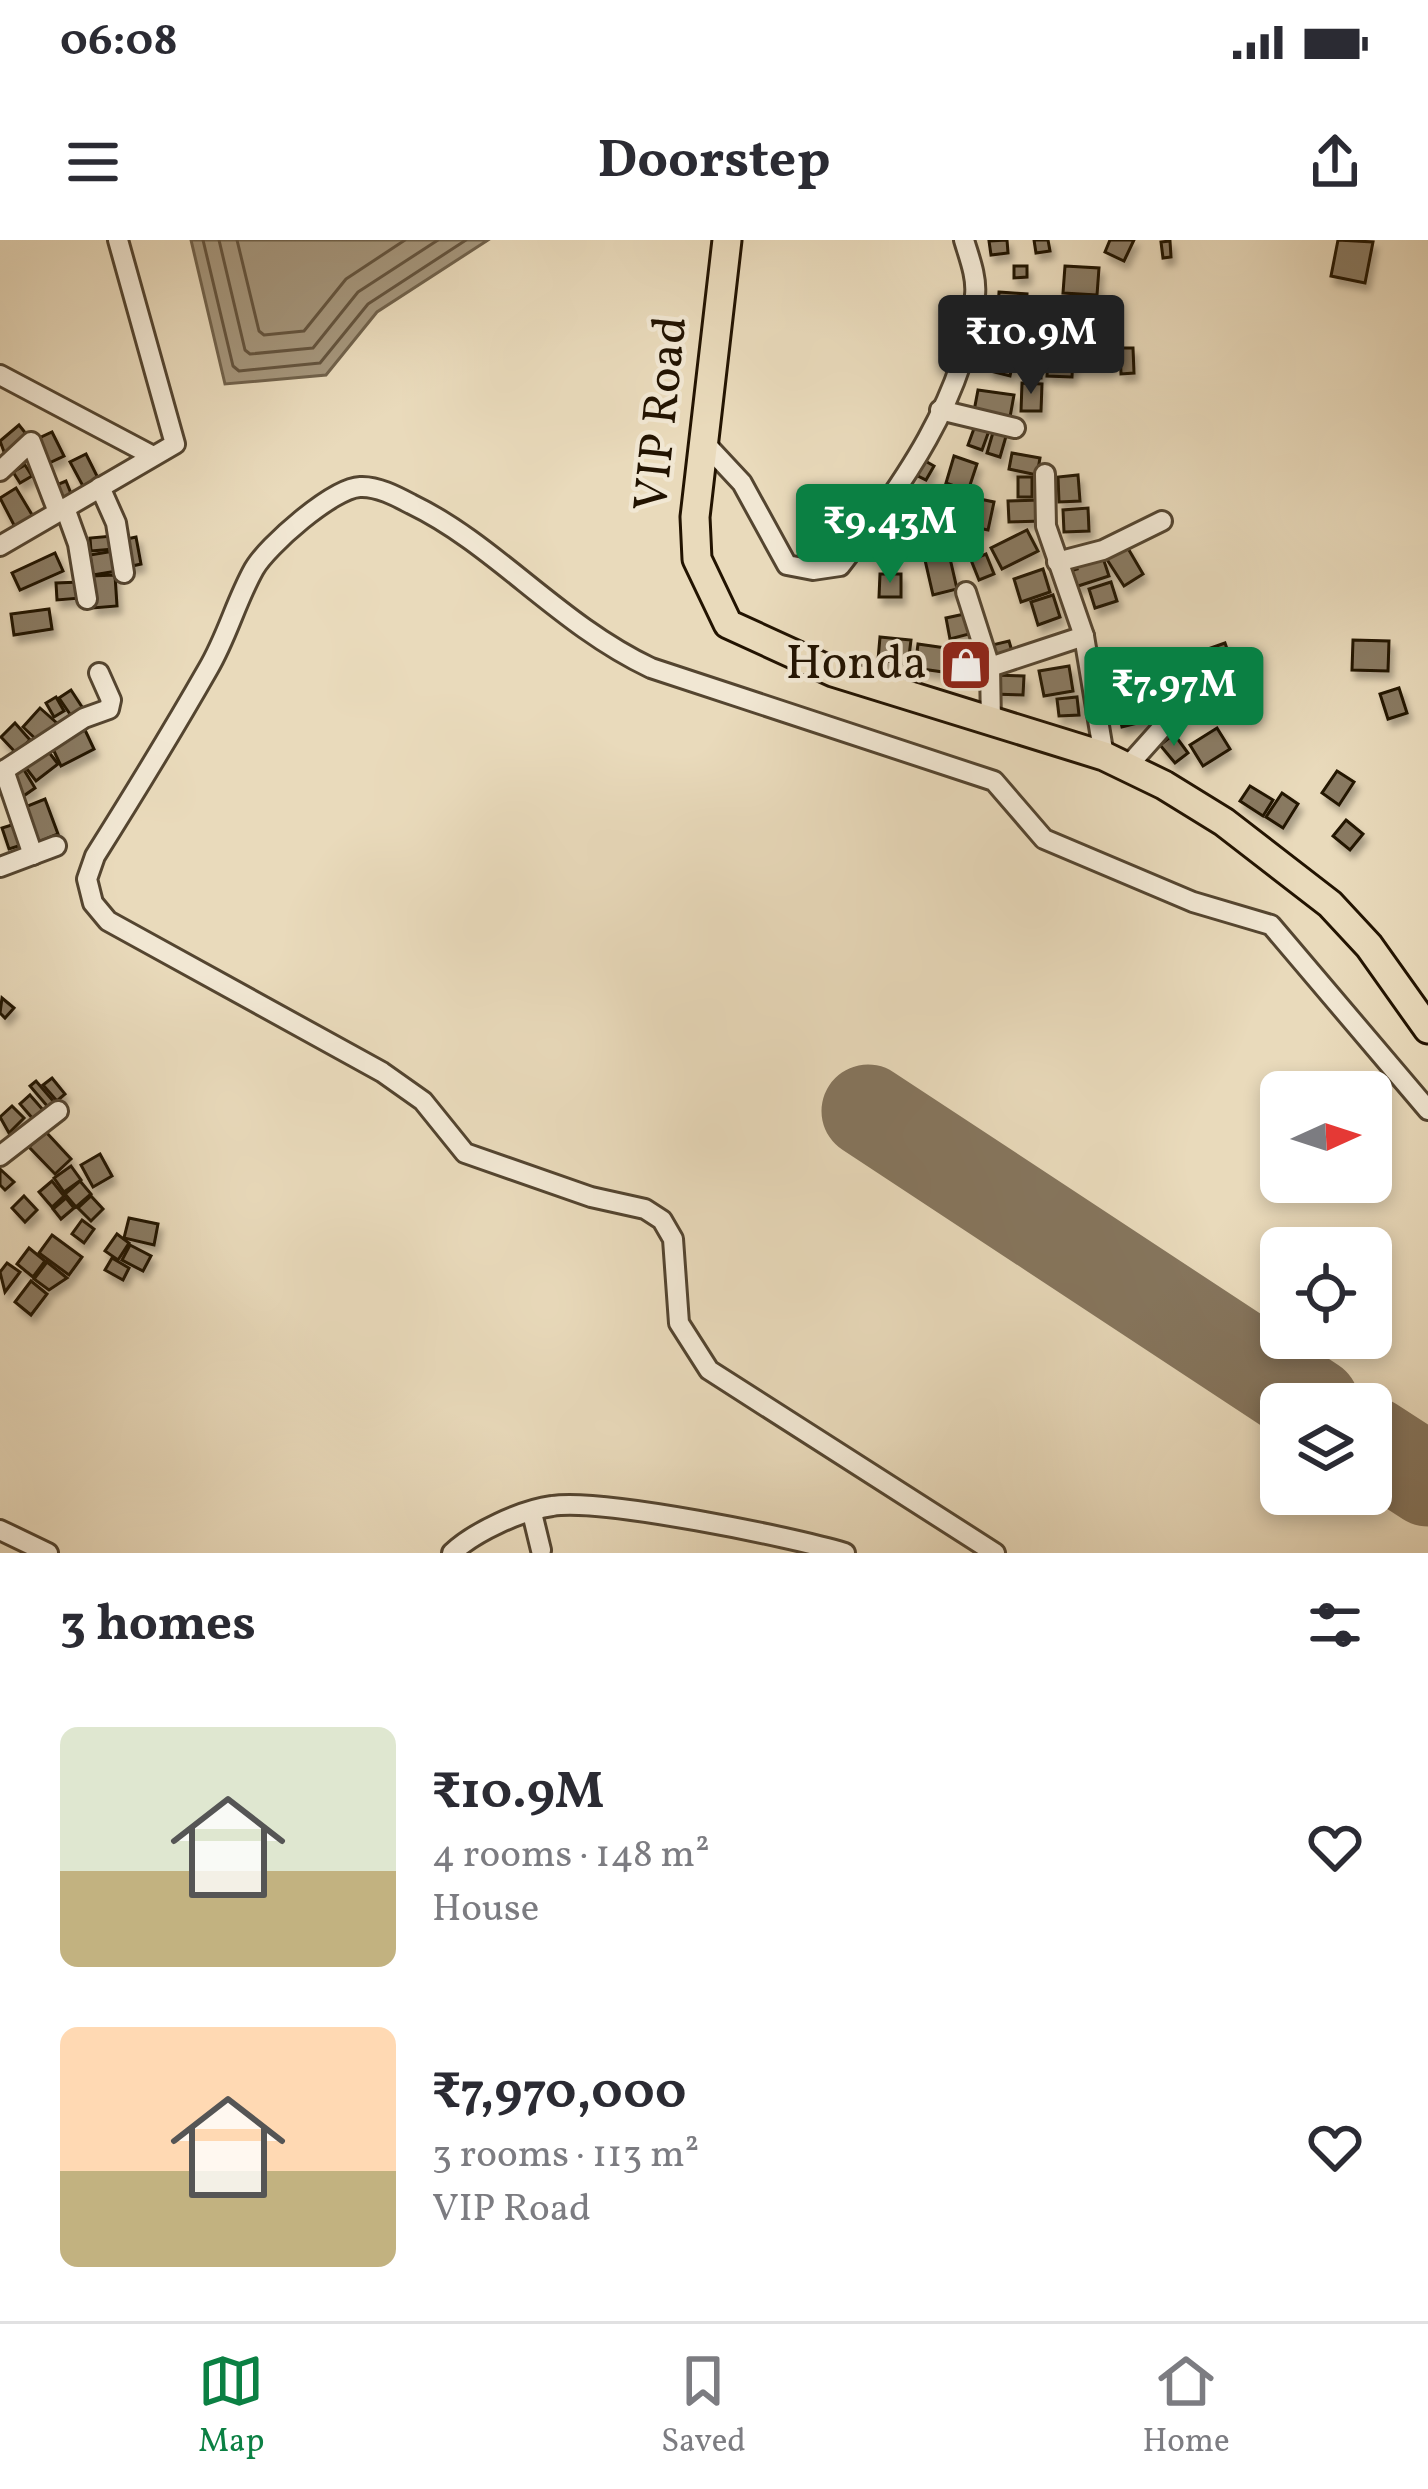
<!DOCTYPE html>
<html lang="en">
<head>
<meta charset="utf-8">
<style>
	:root { --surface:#fff; --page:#f2f2f3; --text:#2b2b33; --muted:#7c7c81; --line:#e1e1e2; --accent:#0b8043 }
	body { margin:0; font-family:Vollkorn,serif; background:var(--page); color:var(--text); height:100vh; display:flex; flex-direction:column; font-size:45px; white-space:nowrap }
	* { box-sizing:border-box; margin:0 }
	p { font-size:39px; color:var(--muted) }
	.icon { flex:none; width:66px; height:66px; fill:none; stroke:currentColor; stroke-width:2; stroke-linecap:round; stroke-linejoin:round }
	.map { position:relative; height:1313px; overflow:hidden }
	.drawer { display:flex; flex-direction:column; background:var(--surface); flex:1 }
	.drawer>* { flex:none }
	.needle { width:78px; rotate:87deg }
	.controls { position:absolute; left:1260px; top:831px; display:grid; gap:24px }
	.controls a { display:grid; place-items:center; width:132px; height:132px; border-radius:18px; background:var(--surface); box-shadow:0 6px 18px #0003; font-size:60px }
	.price { position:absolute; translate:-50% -102px; padding:0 27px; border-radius:12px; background:var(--accent); color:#fff; font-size:39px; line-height:78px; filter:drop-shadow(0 3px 6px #0008) }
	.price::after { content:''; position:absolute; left:50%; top:72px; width:36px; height:27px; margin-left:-18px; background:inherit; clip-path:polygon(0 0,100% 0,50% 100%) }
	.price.current { background:#222; color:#fff }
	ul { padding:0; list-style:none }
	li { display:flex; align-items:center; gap:36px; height:300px; padding:0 60px }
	li span { display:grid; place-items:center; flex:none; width:336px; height:240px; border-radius:18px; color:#555 }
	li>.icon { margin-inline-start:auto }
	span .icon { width:144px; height:144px; fill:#fffc; stroke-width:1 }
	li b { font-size:51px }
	h2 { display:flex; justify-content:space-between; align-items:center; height:144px; padding:0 60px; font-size:51px }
	.status { display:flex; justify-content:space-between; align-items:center; height:84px; padding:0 60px; background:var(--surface); direction:ltr }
	.status svg { height:33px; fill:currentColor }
	header { display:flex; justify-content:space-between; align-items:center; height:156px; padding:0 60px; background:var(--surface); font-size:54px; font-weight:700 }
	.dock { display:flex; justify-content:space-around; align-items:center; height:168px; border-top:3px solid var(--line); background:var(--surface); font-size:33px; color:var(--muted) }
	.dock a { display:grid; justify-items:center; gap:6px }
	.dock .current { color:var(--accent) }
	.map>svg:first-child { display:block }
</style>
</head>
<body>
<div class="status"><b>06:08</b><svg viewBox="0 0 49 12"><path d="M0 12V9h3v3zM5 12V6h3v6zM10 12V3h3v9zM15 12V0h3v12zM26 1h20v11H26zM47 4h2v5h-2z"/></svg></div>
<header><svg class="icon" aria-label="menu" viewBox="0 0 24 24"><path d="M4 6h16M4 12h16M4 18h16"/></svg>Doorstep<svg class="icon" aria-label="share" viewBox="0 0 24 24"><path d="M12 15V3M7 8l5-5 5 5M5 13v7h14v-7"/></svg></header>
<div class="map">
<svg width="1428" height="1313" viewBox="0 0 1428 1313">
	<defs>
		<filter id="shadow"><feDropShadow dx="4" dy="7" stdDeviation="3" flood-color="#0004"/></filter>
	</defs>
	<rect width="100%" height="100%" fill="#e9dabb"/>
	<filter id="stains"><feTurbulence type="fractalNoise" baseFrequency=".00167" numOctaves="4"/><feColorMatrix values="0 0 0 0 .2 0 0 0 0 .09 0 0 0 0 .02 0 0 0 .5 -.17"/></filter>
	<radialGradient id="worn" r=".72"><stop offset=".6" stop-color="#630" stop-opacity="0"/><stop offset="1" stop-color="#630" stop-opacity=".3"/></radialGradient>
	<path fill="#a5967c" stroke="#71624b" stroke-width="3" d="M 191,0 L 488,0 L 377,72 L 326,135 L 225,144 Z"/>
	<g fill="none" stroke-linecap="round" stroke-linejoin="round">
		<g stroke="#64543e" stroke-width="3">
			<path d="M 203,0 L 233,126 L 239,131 L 320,123 L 368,64 L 466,0"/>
			<path d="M 219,0 L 245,110 L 250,114 L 313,108 L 358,52 L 438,0"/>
			<path d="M 237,0 L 259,91 L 264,95 L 304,91 L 346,39 L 405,0"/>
		</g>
		<g stroke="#86765e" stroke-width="93">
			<path d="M 868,871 L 1313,1164"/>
			<path d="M 1371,1203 L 1428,1240"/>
		</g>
	</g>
	<g fill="#897a62" stroke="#221301" stroke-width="3" filter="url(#shadow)">
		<path d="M 1007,0 L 1008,13 L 991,15 L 989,1 Z"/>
		<path d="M 1034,0 L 1048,0 L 1050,11 L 1036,13 Z"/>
		<path d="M 1110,0 L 1134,0 L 1124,21 L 1105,12 Z"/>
		<path d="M 1338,0 L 1373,2 L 1365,43 L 1331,36 Z"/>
		<path d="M 1170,1 L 1171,17 L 1163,18 L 1161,2 Z"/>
		<path d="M 1014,26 L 1027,26 L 1027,37 L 1014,38 Z"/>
		<path d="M 1065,26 L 1099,28 L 1097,55 L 1063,53 Z"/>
		<path d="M 999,52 L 1027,54 L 1026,89 L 997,87 Z"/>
		<path d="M 1049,95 L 1074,96 L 1072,137 L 1047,136 Z"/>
		<path d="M 997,100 L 1017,104 L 1010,136 L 990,131 Z"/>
		<path d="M 1120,108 L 1133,108 L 1134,133 L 1121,134 Z"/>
		<path d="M 1025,109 L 1042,110 L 1041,138 L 1024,137 Z"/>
		<path d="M 1022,143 L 1042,144 L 1041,171 L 1021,171 Z"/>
		<path d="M 978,150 L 1014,155 L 1010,177 L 974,171 Z"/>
		<path d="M 976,183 L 990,188 L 982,210 L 968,205 Z"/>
		<path d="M 19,185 L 31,200 L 7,220 L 0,201 Z"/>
		<path d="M 994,189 L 1007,193 L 1000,217 L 987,213 Z"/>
		<path d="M 52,192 L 64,216 L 49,223 L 37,199 Z"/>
		<path d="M 1012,213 L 1040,218 L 1037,235 L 1009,229 Z"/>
		<path d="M 86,214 L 99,240 L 84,248 L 70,222 Z"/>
		<path d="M 954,216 L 977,224 L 968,251 L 946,243 Z"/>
		<path d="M 920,218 L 934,226 L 926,240 L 912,233 Z"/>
		<path d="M 25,225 L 32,236 L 20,243 L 13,232 Z"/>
		<path d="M 1078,235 L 1080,261 L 1059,262 L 1058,237 Z"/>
		<rect x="1018" y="237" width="14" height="20"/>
		<path d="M 66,241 L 72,256 L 60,261 L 54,246 Z"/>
		<path d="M 16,248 L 34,278 L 16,289 L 0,258 Z"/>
		<path d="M 975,258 L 994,262 L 988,290 L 969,286 Z"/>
		<path d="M 1041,260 L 1042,281 L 1009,282 L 1008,261 Z"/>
		<path d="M 1088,268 L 1089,291 L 1064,292 L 1063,270 Z"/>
		<path d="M 947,284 L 947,302 L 922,302 L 922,285 Z"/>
		<path d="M 1027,290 L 1038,311 L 1002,329 L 991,308 Z"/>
		<path d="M 112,296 L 114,309 L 91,311 L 90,298 Z"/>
		<path d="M 136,297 L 141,324 L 128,327 L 122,300 Z"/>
		<path d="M 1126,305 L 1143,334 L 1124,346 L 1106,318 Z"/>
		<path d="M 114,311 L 117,331 L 93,335 L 90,315 Z"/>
		<path d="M 55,313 L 63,331 L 20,350 L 12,333 Z"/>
		<path d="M 949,314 L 957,349 L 933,355 L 925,320 Z"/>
		<path d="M 986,314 L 994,334 L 979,340 L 971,320 Z"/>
		<path d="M 1102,315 L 1109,336 L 1075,347 L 1070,331 L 1077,329 L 1075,324 Z"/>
		<path d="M 1043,329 L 1050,352 L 1021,362 L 1014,339 Z"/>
		<path d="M 880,334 L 901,334 L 901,357 L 879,357 Z"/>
		<path d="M 115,335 L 117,366 L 93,368 L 91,336 Z"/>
		<path d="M 80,342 L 81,358 L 57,360 L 56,343 Z"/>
		<path d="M 1111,342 L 1117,361 L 1095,368 L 1089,349 Z"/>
		<path d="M 1053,355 L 1060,377 L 1038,385 L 1031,362 Z"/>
		<path d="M 49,369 L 52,389 L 14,395 L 11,374 Z"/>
		<path d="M 969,373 L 973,393 L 950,399 L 946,378 Z"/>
		<path d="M 880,397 L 911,400 L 908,424 L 878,420 Z"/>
		<path d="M 1353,400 L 1389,401 L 1388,431 L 1352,430 Z"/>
		<path d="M 1009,401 L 1014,418 L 996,423 L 992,405 Z"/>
		<path d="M 1225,403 L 1235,432 L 1218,438 L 1208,409 Z"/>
		<path d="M 918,404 L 946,408 L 943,432 L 915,428 Z"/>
		<path d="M 1203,411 L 1213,440 L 1202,443 L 1198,430 L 1189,433 L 1184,418 Z"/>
		<path d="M 950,413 L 983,416 L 982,437 L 948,434 Z"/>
		<path d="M 1069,426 L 1073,451 L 1044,456 L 1039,431 Z"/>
		<path d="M 994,435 L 1024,436 L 1023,455 L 993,454 Z"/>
		<path d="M 1399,448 L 1407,473 L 1388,479 L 1380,454 Z"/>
		<path d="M 71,450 L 84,470 L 72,477 L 59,458 Z"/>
		<path d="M 1144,455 L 1150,480 L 1122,487 L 1116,462 Z"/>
		<path d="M 56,457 L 64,471 L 54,477 L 46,463 Z"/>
		<path d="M 1077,457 L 1079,475 L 1059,476 L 1057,459 Z"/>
		<path d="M 40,468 L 58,484 L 40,503 L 23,487 Z"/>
		<path d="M 15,483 L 30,500 L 16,513 L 1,497 Z"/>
		<path d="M 1217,488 L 1230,509 L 1203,526 L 1190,505 Z"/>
		<path d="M 85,490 L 94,509 L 61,526 L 52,507 Z"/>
		<path d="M 1174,494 L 1188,513 L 1175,523 L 1160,505 Z"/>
		<path d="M 48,511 L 58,524 L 36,541 L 26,528 Z"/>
		<path d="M 21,525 L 35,548 L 22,557 L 7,533 Z"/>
		<path d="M 1337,531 L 1354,542 L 1339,565 L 1322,553 Z"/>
		<path d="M 1250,546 L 1273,560 L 1263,576 L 1240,561 Z"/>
		<path d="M 1282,553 L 1298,564 L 1283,588 L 1266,577 Z"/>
		<path d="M 45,559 L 58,594 L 34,604 L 20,569 Z"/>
		<path d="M 1346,580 L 1363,594 L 1350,610 L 1333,596 Z"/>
		<path d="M 21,582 L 28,603 L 9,609 L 2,588 Z"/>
		<path d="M 2,758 L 14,768 L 5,778 L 0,773 Z"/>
		<path d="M 52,838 L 65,854 L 57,861 L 43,845 Z"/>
		<path d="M 36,841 L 54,862 L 48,867 L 30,846 Z"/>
		<path d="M 30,855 L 44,871 L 34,880 L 20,864 Z"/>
		<path d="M 12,866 L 24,878 L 9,893 L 0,877 Z"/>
		<path d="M 46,892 L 71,919 L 55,934 L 29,907 Z"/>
		<path d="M 100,914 L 112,936 L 93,947 L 81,925 Z"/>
		<path d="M 71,926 L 81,940 L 64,952 L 54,938 Z"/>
		<path d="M 0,929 L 14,942 L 5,950 L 0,945 Z"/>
		<path d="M 52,941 L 64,956 L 52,967 L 39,952 Z"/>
		<path d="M 80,941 L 91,954 L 76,967 L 65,954 Z"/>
		<path d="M 24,956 L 37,970 L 25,982 L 12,968 Z"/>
		<path d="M 91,956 L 103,969 L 91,981 L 78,968 Z"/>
		<path d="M 66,958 L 74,968 L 61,979 L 53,969 Z"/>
		<path d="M 129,978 L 158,984 L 154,1005 L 124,998 Z"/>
		<path d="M 82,980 L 94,989 L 84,1003 L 72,994 Z"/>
		<path d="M 117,994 L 129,1003 L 118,1020 L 105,1011 Z"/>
		<path d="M 52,995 L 82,1017 L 69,1035 L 39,1013 Z"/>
		<path d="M 130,1005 L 151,1016 L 143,1031 L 122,1020 Z"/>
		<path d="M 29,1008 L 45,1021 L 33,1037 L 17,1024 Z"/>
		<path d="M 112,1018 L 129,1028 L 123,1040 L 105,1030 Z"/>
		<path d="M 47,1022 L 67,1038 L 49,1050 L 34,1039 Z"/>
		<path d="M 7,1023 L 20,1032 L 5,1052 L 0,1032 Z"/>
		<path d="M 31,1041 L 47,1054 L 31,1075 L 15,1062 Z"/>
	</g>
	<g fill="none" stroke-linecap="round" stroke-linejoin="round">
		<g stroke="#544530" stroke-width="24">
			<g id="minor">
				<path d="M 0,135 L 153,216"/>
				<path d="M 940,170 L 1015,188"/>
				<path d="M 700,198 L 742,243 L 787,325 L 813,330 L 840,326 C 900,249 968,154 975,55 C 977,37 969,17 964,0"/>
				<path d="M 0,231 L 31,202 L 58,272"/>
				<path d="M 1045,234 L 1046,286 L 1084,396 L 1104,516"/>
				<path d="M 100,247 L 116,283 L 124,333"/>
				<path d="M 65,268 L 78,304 L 87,359"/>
				<path d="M 0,306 L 175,204 L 118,0"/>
				<path d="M 1057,322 L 1103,310 L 1162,281"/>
				<path d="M 966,352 L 990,427 L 991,484"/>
				<path d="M 990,427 L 1084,396"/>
				<path d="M 1127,527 L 1193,453"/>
				<path d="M 4,530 L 33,615"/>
				<path d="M 0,533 L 84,478 L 109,469 L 111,460 L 99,433"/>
				<path d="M 0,627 L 56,606"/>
				<path d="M 0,916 L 58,871"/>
				<path d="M 532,1273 L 541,1310"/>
				<path d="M 0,1290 L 48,1313"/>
				<path d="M 452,1313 C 474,1292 522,1270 552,1266 C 601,1258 792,1297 845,1313"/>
				<path d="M 995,1313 L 709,1130 L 679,1083 L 673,999 L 662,980 L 645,969 L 591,957 L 465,913 L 423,861 L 382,832 L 108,681 L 93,663 L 87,639 L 95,616 C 134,554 172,492 208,429 C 227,397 236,361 254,329 C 267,306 333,248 360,247 C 377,246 396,256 411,264 C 496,305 558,384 651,428 L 994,541 L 1044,599 L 1193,662 L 1271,685 L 1428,870"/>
			</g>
		</g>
		<g stroke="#221301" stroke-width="33">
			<path id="highway" d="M 727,0 L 695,277 L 697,319 L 728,384 L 833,432 L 1104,516 L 1164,545 L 1224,582 L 1330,664 L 1369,706 L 1428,789"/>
		</g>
		<use href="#minor" stroke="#f1e7d3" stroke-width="18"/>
		<use href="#highway" stroke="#e9dabb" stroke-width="27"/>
	</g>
	<defs>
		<g id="shop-square" transform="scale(2.7)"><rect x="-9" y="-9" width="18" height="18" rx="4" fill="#8f2418" stroke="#f1e7d3"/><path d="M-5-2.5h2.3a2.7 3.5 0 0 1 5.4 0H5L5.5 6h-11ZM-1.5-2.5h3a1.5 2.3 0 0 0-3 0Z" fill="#fff"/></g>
	</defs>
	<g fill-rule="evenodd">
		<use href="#shop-square" x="966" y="425"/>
	</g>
	<g text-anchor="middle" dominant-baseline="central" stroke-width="9" stroke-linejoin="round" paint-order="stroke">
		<g font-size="48" fill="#221301" stroke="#f1e7d3">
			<text transform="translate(663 174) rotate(-84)">VIP Road</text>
		</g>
		<g font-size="48" fill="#221301" stroke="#f1e7d3" text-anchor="end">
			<text x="927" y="425">Honda</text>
		</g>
	</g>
	<rect width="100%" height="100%" filter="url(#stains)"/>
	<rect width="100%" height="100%" fill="url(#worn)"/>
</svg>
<div class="controls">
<a><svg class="needle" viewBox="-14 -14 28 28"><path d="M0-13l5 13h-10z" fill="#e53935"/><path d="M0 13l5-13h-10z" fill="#7c7c81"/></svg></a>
<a><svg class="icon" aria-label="locate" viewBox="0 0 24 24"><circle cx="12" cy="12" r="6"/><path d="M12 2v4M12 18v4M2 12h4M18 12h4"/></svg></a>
<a><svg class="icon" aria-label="layers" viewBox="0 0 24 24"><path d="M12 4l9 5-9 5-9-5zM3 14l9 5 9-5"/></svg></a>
</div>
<b class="price current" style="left:1031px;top:157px">₹10.9M</b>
<b class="price" style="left:890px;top:346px">₹9.43M</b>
<b class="price" style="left:1174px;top:509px">₹7.97M</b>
</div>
<section class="drawer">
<h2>3 homes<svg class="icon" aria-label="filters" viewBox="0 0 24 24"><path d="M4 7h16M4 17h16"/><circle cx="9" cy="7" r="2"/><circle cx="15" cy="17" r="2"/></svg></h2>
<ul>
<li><span style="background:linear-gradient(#dfe7d0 60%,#c2b280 0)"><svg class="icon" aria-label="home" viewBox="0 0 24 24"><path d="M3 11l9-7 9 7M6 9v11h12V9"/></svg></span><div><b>₹10.9M</b><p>4 rooms · 148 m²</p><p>House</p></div><svg class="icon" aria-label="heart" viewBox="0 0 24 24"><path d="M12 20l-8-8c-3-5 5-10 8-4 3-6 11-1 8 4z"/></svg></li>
<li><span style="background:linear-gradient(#ffd9b3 60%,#c2b280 0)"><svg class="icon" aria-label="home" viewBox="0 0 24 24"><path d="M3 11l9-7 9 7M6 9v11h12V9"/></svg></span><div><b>₹7,970,000</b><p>3 rooms · 113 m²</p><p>VIP Road</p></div><svg class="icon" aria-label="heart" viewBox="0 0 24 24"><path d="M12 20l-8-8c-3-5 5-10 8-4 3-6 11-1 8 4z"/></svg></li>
</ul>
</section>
<nav class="dock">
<a class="current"><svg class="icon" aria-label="map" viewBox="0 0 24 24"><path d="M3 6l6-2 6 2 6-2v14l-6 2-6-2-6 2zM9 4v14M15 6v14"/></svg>Map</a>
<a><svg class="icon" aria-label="saved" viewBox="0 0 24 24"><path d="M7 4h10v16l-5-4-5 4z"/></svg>Saved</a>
<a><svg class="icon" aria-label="home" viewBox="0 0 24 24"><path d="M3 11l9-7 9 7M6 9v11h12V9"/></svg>Home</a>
</nav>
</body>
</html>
